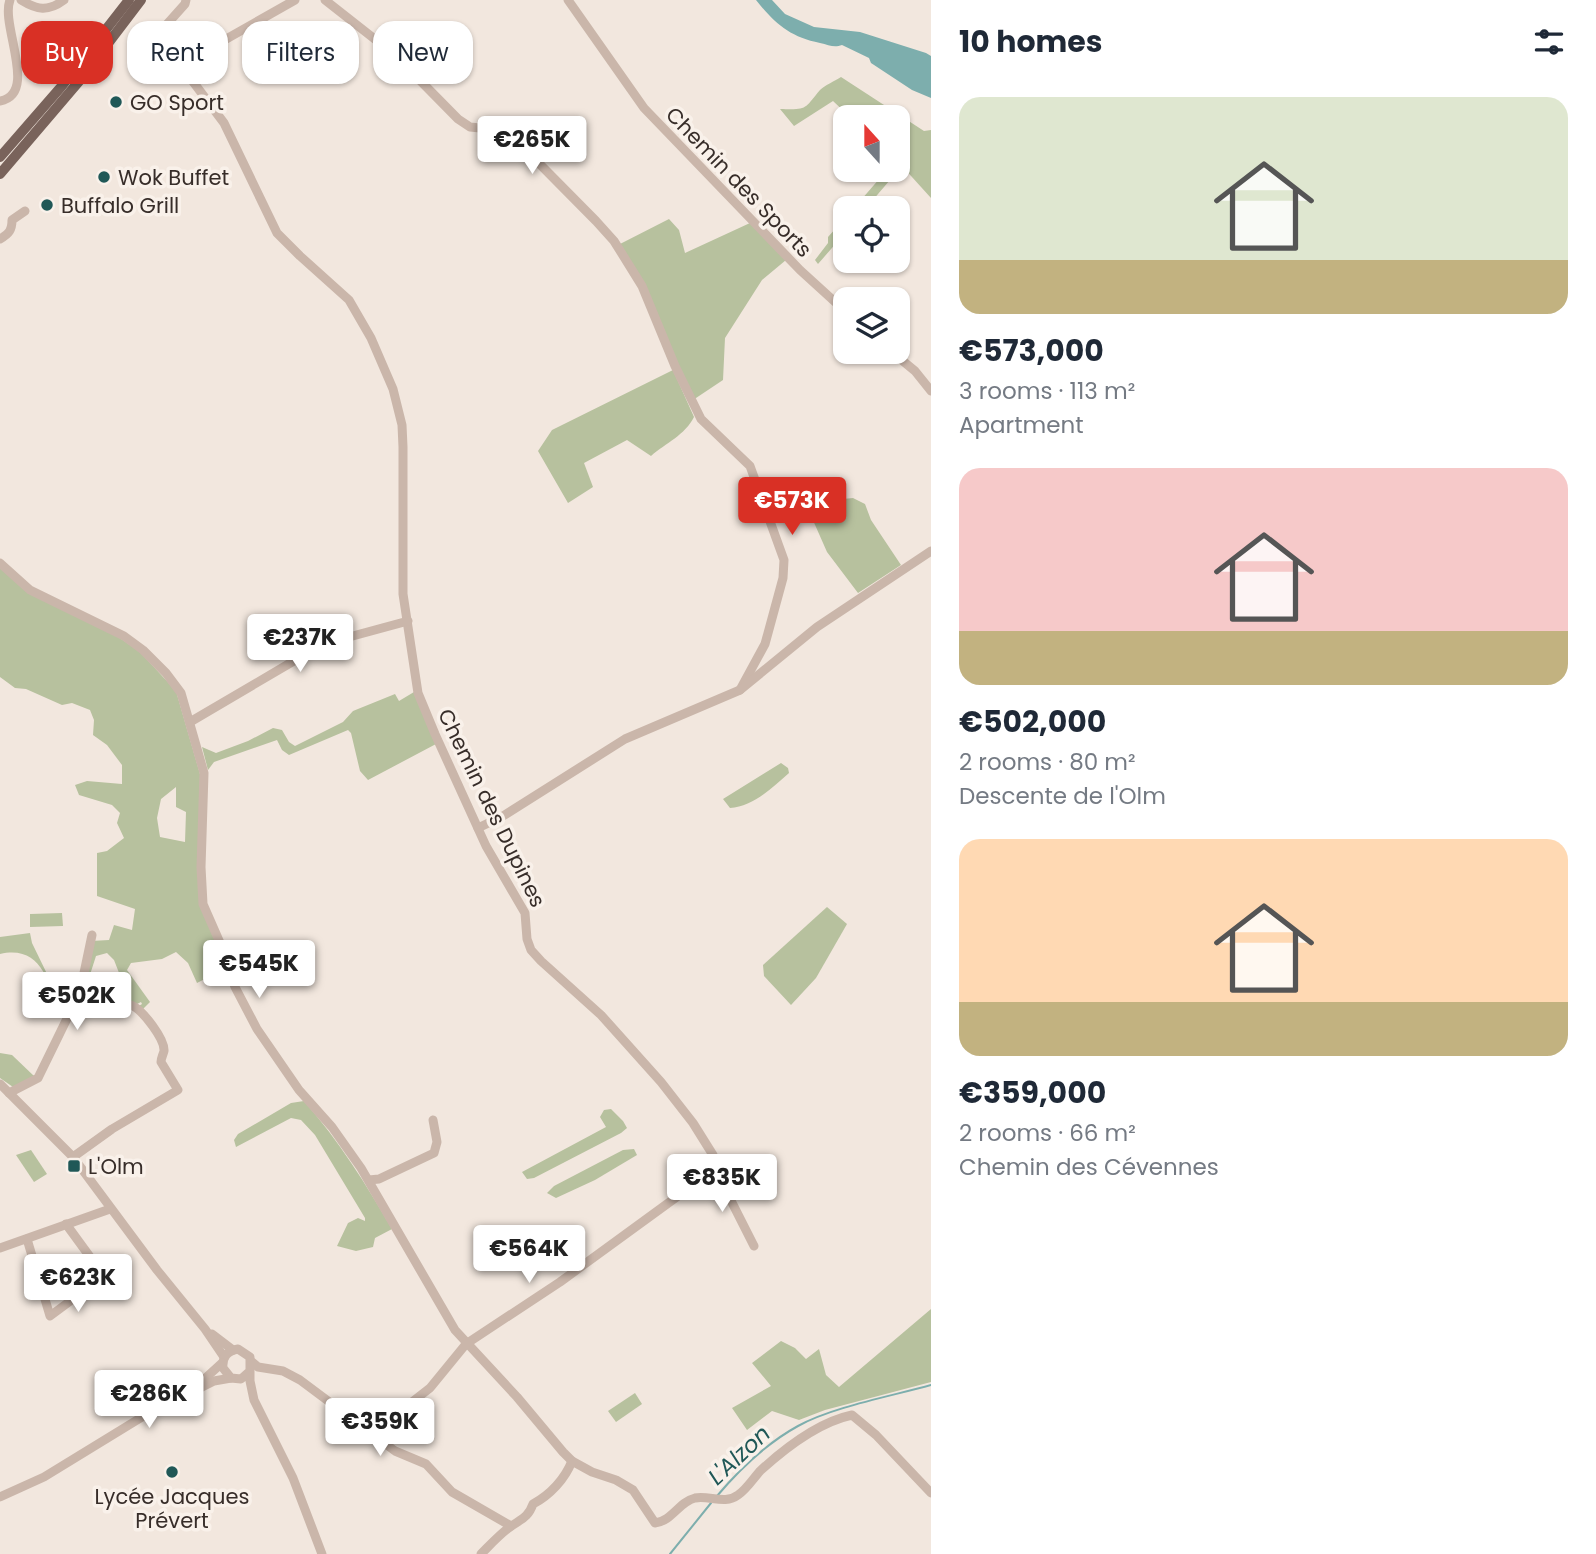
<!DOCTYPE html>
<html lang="en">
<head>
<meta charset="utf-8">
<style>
	:root { --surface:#fff; --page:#f6f6f7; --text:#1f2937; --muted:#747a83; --accent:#d93025 }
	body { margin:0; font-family:Poppins,sans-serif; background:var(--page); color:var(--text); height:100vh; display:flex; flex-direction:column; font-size:26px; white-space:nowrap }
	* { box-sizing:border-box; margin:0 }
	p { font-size:23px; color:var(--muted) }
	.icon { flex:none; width:38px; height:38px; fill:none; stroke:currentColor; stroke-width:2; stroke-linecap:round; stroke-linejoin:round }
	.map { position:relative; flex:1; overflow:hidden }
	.drawer { display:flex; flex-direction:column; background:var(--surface); width:665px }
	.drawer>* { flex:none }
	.guide { position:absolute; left:21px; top:21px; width:665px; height:63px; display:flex; gap:14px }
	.needle { width:46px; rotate:339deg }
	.buttons { position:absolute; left:833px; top:105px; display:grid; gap:14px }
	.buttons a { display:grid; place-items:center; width:77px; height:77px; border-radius:14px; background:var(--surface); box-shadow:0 2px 5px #0004; font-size:35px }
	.price { position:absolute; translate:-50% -60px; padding:0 16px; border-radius:7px; background:#fff; color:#222; font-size:23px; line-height:46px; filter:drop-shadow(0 2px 4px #0008) }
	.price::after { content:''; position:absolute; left:50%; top:42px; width:21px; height:16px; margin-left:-10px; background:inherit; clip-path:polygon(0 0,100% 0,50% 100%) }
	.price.on { background:var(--accent); color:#fff }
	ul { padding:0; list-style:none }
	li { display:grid; align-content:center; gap:14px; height:371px; padding:0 28px }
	li span { display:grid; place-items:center; height:217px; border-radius:21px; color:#555 }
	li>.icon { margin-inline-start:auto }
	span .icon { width:126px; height:126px; fill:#fffc; stroke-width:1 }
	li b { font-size:30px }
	h2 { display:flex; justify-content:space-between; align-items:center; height:84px; padding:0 28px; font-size:30px }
	.tag { padding:0 24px; border-radius:21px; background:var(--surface); box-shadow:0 2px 5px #0004; font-size:24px; line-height:63px }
	.tag.on { background:var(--accent); color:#fff }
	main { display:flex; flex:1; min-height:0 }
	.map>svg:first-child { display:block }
</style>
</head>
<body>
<main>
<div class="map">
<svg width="931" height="1554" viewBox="0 0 931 1554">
	<rect width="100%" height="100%" fill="#f2e7de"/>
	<g fill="#b7c19e" fill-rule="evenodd">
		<path d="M 841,77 L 924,131 L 931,130 L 931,198 L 902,166 L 866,208 L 854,208 L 887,170 L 898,170 L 898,117 L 850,117 L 833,101 L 794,126 L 780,109 C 808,110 804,109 820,90 C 825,85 835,81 841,77 Z"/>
		<path d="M 845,218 L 845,233 L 818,264 L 815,260 L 828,243 L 828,237 Z"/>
		<path d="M 669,219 L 679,230 L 685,253 L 750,223 L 786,260 L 762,280 L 725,338 L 723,380 L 693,400 L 620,244 Z"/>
		<path d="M 673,370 L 694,417 C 685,435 666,443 651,456 L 627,440 L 584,463 L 593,487 L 568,503 L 538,451 L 552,430 Z"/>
		<path d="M 853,498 L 865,504 L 871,520 L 901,565 L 858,593 L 827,552 L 812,518 L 843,499 Z"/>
		<path d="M 0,567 L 19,584 L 114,634 L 140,652 L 176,691 L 200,774 L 199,903 L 218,944 L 226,968 L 197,983 L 188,963 L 176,952 L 162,959 L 131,963 L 127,970 L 150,1002 L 142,1010 L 139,1006 L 142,1004 L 141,1002 L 137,1004 L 130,1001 L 114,960 L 107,953 L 96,956 L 87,984 L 95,990 L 83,990 L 91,941 L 109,940 L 114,925 L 132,930 L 135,909 L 97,896 L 97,853 L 107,851 L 124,838 L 117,823 L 120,813 L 112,805 L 79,795 L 75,785 L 87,781 L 122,784 L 122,765 L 107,745 L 93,735 L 94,720 L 90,710 L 72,703 L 62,705 L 26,689 L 15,688 L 0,677 ZM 176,787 L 176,807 L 186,812 L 185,842 L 160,837 L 157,818 L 161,799 Z"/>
		<path d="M 414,692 L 436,744 L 368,780 L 360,771 L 351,733 L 348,730 L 289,755 L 282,750 L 277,740 L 214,762 L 208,770 L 202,747 L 216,753 L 248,741 L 273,728 L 282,730 L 289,742 L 295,746 L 343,722 L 353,711 L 395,694 L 399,701 Z"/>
		<path d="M 781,763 L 788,768 L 789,773 C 773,787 753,807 730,808 L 723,799 Z"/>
		<path d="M 827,907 L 847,924 L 816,978 L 791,1005 L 764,976 L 763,965 Z"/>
		<path d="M 62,913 L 63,926 L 30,927 L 30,914 Z"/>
		<path d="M 30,933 L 32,943 L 67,1015 L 61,1010 C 47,981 41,945 0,954 L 0,937 Z"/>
		<path d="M 0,1053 L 12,1055 L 35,1077 L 13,1087 L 0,1078 Z"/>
		<path d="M 304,1101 C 339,1141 366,1184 392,1229 L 375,1238 L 373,1247 L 356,1251 L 337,1246 L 348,1223 L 358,1218 L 365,1221 L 365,1218 L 315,1135 L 301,1120 L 291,1118 L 236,1147 L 234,1140 L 238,1134 L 291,1103 Z"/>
		<path d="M 611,1109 L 623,1121 L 627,1128 L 621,1133 L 534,1178 L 527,1179 L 522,1172 L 606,1127 L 600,1117 L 604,1110 Z"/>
		<path d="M 634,1149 L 637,1155 L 595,1180 L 556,1198 L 547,1193 L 554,1186 L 623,1150 Z"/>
		<path d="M 31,1150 L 47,1174 L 34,1182 L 16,1155 Z"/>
		<path d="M 931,1309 L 931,1382 L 825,1410 L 799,1420 L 772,1411 L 747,1430 L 732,1408 L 771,1386 L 752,1363 L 781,1341 L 795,1348 L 806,1359 L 819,1349 L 826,1375 L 839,1387 Z"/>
		<path d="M 635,1393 L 642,1404 L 616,1422 L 608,1411 Z"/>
	</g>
	<path fill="#7daead" d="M 756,0 L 772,0 L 785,14 L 814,27 L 860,32 L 926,53 L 931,56 L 931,98 L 912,90 L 871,63 L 869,58 L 842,45 C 834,48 829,45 820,43 C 790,37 775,24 756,0 Z"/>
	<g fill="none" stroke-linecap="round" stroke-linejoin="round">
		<g stroke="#7daead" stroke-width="2">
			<path d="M 717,1496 C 739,1470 767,1443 798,1426 C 832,1407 892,1396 931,1385"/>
			<path d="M 670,1554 L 711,1503"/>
		</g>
		<g stroke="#cab6aa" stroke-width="9">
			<path d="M 21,0 C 37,10 48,12 64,0"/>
			<path d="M 186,0 L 185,4 L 143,51 L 175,64 L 188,73 L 191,79 L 224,123 L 277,233 L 300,256 L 349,300 L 371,338 L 393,389 L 402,425 L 403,447 L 403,594 L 418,693 L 435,734 L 486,846 L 525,913 L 527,939 L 531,950 L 541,961 L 601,1015 L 661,1082 L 693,1123 L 713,1155 L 715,1169 L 754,1246"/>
			<path d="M 325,0 L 395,55 L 458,119 L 470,127 L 501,130 L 509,133 L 596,221 L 614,241 L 642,286 L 675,366 L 701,419 L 750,466 L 784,560 L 783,578 L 765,644 L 740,690"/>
			<path d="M 568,0 L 644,108 L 800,270 L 845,311"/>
			<path d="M 175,64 L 184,63 L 295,0"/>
			<path d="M 0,101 C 39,94 0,25 10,0"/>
			<path d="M 0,239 C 9,234 12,230 12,220 L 25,211"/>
			<path d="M 892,352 L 915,371 L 931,391"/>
			<path d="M 0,563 L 30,590 L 124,636 L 143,650 L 166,673 L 181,693 L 204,773 L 201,867 L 203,904 L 221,945 L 235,987 L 257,1029 L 299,1090 L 332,1127 L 361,1168 L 455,1330 L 517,1397 L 563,1452 L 572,1461 L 592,1472 L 616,1480 L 633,1490 L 655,1523 C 672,1521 679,1502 695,1498 C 709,1495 725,1505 738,1495 C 746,1490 753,1479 760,1471 C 784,1449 819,1422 852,1415 L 876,1435 L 931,1493"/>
			<path d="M 190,722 L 309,652 L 338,640 L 408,621"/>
			<path d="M 478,828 L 503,816 L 625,739 L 740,690 L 817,627 L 931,551"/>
			<path d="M 0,1084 L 73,1157 L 157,1270 L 205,1329 L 224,1357"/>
			<path d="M 9,1093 L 38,1078 L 80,992 L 92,935"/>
			<path d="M 73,1157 L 112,1129 L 178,1090 L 161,1062 C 161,1058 163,1055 164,1051 C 165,1039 143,1011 133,1006 C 125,1003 118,1005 110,1002 C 98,998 92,989 79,994"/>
			<path d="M 369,1180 L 379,1179 L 434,1153 L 437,1142 L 433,1120"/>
			<path d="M 27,1239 L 50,1316 L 104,1276 L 66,1224"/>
			<path d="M 0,1248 L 110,1209"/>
			<path d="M 212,1334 L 233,1350"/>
			<path d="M 252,1362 L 258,1367 L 283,1371 L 300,1380 L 395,1451 L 426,1464 L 452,1492 L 511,1526"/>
			<path d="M 250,1371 L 241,1379 L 231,1378 L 223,1368 C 222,1357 227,1351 238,1349 L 250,1357 L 250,1381 L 254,1400 L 293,1478 L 322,1554"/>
			<path d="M 200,1383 L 222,1363"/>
			<path d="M 371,1434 L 430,1388 L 466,1344 L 560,1282 L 715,1169"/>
			<path d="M 0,1497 L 44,1477 L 142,1417 L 214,1381 L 231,1378"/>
			<path d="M 481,1554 C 490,1545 500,1534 510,1527 C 521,1519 528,1518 533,1504 C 550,1495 565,1479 572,1461"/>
		</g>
		<g stroke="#79635b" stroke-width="10">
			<path d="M 0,157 L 61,87 L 129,0"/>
			<path d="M 0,174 L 81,79 L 141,0"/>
		</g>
	</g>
	<g fill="#205857" stroke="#f9f1ea" stroke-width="2.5">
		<circle cx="116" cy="102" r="7"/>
		<circle cx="104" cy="177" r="7"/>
		<circle cx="47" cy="205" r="7"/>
		<rect x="67" y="1159" width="14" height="14" rx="3.5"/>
		<circle cx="172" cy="1472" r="7"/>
	</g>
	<g text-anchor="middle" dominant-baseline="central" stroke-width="7" stroke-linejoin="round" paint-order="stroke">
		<g font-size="21" fill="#372d29" stroke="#f9f1ea" text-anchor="start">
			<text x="130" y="102">GO Sport</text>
			<text x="118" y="177">Wok Buffet</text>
			<text x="61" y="205">Buffalo Grill</text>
			<text x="88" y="1166">L'Olm</text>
			<text x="172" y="1496" text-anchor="middle">Lycée Jacques<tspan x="172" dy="24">Prévert</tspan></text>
		</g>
		<g font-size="21" fill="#372d29" stroke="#f9f1ea">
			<text transform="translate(739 182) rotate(46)">Chemin des Sports</text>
			<text transform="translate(492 808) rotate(64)">Chemin des Dupines</text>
		</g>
		<g font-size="23" font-style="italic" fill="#205857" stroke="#f9f1ea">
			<text transform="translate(739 1455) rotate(-43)">L'Alzon</text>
		</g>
	</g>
</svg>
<div class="buttons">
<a><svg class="needle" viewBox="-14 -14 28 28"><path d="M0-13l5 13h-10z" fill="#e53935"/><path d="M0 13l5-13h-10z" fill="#747a83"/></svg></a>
<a><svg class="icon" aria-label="locate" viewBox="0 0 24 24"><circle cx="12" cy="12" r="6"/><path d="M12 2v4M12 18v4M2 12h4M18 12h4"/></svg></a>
<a><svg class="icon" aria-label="layers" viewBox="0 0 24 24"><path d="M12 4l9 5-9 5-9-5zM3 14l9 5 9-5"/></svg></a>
</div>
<b class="price" style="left:532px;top:176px">€265K</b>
<b class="price on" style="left:792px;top:537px">€573K</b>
<b class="price" style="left:300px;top:674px">€237K</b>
<b class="price" style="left:259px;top:1000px">€545K</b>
<b class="price" style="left:77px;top:1032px">€502K</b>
<b class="price" style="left:722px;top:1214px">€835K</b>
<b class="price" style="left:529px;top:1285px">€564K</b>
<b class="price" style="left:78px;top:1314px">€623K</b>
<b class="price" style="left:149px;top:1430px">€286K</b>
<b class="price" style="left:380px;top:1458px">€359K</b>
<div class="guide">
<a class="tag on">Buy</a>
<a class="tag">Rent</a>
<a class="tag">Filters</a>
<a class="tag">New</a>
</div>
</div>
<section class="drawer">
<h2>10 homes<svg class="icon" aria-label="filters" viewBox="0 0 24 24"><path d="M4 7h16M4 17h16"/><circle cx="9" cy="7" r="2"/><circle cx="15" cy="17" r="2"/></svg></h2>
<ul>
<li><span style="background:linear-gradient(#dfe7d0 75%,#c2b280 0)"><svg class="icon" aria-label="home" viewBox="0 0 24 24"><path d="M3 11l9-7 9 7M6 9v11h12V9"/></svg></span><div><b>€573,000</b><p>3 rooms · 113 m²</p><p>Apartment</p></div></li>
<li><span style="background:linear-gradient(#f6c9c9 75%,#c2b280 0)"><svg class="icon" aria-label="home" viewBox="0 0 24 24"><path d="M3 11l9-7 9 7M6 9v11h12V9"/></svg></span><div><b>€502,000</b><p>2 rooms · 80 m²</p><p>Descente de l'Olm</p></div></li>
<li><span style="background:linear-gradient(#ffd9b3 75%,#c2b280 0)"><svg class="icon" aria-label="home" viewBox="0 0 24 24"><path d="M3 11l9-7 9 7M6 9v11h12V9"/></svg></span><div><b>€359,000</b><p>2 rooms · 66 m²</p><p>Chemin des Cévennes</p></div></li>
</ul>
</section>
</main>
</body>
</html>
